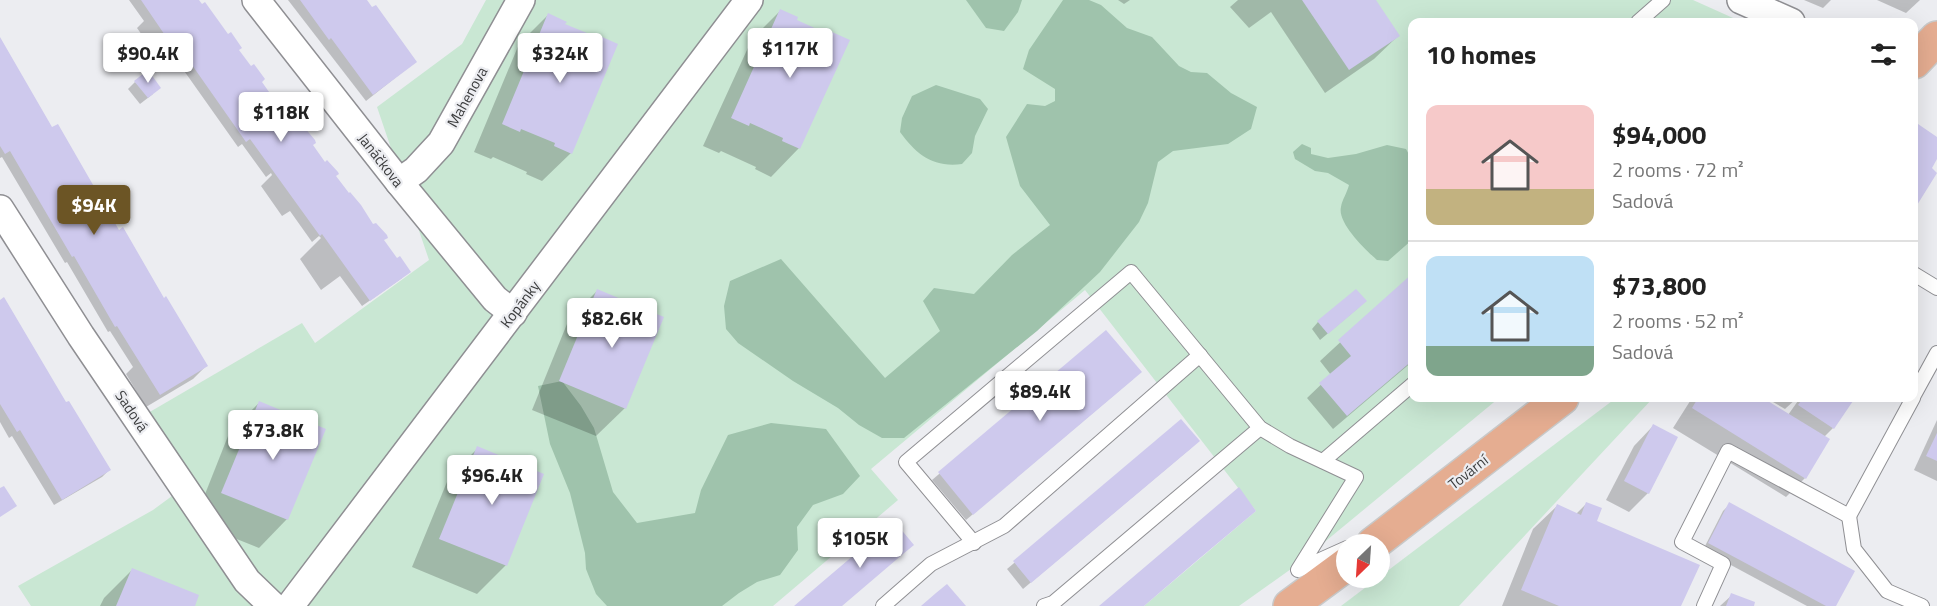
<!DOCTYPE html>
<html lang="en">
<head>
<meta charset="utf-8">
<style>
	:root { --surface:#fff; --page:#f2f2f2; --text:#222; --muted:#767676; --line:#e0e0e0; --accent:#6c5525 }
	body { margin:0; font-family:"Titillium Web",sans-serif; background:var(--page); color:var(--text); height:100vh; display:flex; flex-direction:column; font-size:22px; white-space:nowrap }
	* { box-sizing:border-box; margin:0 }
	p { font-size:20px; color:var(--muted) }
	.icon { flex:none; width:33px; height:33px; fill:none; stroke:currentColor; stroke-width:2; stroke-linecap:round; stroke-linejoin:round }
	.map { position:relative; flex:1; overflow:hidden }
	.details { position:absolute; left:1408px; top:18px; width:510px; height:384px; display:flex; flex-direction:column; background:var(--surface); border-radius:12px; box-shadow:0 6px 24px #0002 }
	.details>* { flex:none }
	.needle { width:39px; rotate:205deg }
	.buttons { position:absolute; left:1336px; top:534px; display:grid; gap:12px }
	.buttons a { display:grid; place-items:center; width:54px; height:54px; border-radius:50%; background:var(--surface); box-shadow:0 6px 24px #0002; font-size:30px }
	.price { position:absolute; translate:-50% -51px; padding:0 14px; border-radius:6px; background:#fff; color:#222; font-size:20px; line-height:39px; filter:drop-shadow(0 2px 3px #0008) }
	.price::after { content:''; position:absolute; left:50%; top:36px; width:18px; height:14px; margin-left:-9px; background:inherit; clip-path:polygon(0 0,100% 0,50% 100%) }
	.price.on { background:var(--accent); color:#fff }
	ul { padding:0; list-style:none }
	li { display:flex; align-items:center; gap:18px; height:150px; padding:0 18px }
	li+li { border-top:2px solid var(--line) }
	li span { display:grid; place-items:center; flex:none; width:168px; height:120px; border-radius:12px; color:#555 }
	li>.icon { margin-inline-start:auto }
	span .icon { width:72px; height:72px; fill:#fffc; stroke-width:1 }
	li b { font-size:26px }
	h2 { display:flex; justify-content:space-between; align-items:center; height:72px; padding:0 18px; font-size:26px }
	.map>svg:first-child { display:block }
</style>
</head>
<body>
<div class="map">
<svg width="1937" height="606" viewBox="0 0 1937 606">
	<rect width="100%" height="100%" fill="#ecedf1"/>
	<g fill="#c9e7d3">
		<path d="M 486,0 L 1693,0 L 1742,22 L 1413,22 L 1413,398 L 1499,398 L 1298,564 L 1239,606 L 1144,606 L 1256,511 L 1085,290 L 871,469 L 898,500 L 773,606 L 31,606 L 18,586 L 153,510 L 172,496 L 148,413 L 302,323 L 315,343 L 429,260 L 377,107 L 462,44 Z"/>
		<path d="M 1616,398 L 1653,398 L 1459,606 L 1341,606 Z"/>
	</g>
	<g fill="#9fc3ac">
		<path d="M 966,0 L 1022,0 L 1018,12 L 1004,31 L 986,28 Z"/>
		<path d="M 1063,0 L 1089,0 L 1101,5 L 1127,28 L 1152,37 L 1179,66 L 1191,72 L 1207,73 L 1231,93 L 1257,107 L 1251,129 L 1228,144 L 1173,151 L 1158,162 L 1148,203 L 1139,222 L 1100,272 L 1037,331 L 904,438 L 882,438 L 859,425 L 838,408 L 793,381 L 738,343 L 726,329 L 724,306 L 730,281 L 781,259 L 885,378 L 940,331 L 923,301 L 934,288 L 974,294 L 1012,255 L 1050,225 L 1020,186 L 1006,137 L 1027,104 L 1045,106 L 1055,101 L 1055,89 L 1023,69 L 1029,50 Z"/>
		<path d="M 936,85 L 980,99 L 988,109 L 975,136 L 972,153 L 962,164 C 933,168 916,154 900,132 L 902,118 L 912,96 Z"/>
		<path d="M 1302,144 L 1311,148 L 1311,154 L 1328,158 L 1356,154 L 1387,145 L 1406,149 L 1413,162 L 1413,239 L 1388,261 L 1377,260 C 1366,250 1337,223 1341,207 C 1342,200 1347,193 1349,185 L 1328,173 L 1315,171 L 1295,159 L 1293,152 Z"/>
		<path d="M 562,381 L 581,406 L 594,428 L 613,492 L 637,523 L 695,513 L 701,490 L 728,435 L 771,423 L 826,429 L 860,476 L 843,494 L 813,505 L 797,527 L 798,550 L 780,575 L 757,582 L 739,593 L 722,606 L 607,606 L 596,594 L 586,569 L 585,553 L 570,493 L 550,444 L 538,386 Z"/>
	</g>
	<g fill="#0003">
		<path d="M 129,0 L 197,0 L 237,50 L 274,101 L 310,144 L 382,240 L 402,278 L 362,306 L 340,276 L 321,290 L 300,259 L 321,238 L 319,236 L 312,242 L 290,211 L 282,216 L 261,186 L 272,175 L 271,173 L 266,177 L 242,144 L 238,147 L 170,51 L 159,59 L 137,28 L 144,21 Z"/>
		<path d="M 288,0 L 365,0 L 415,62 L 366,101 Z"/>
		<path d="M 1118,0 L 1130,0 L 1124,4 Z"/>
		<path d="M 1238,0 L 1374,0 L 1398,36 L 1374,59 L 1325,93 L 1271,12 L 1249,28 L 1230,7 Z"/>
		<path d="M 1804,0 L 1831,0 L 1823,8 Z"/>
		<path d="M 1877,0 L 1920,0 L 1906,13 Z"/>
		<path d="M 780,11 L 799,148 L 771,177 L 755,169 L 756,167 L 721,151 L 719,153 L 703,146 L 752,39 Z"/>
		<path d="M 548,15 L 563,25 L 598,40 L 571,153 L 542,181 L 526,174 L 527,172 L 493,157 L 491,159 L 474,152 L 519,44 Z"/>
		<path d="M 0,40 L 52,129 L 206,366 L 193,379 L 146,407 L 126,374 L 133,367 L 110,331 L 108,332 L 67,262 L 65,263 L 2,157 L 0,158 Z"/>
		<path d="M 135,82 L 153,94 L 140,104 L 128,89 Z"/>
		<path d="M 1413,275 L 1413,361 L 1333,429 L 1307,398 L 1331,375 L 1320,361 Z"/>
		<path d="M 597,291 L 625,408 L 596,436 L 532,410 L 569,319 Z"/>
		<path d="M 0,302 L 109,470 L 102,477 L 54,505 L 12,436 L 9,438 L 0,422 Z"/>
		<path d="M 1358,308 L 1320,340 L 1312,329 L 1318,322 Z"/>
		<path d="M 1106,332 L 1133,379 L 966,520 L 932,480 Z"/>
		<path d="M 1692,398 L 1760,398 L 1788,415 L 1800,398 L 1853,398 L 1833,428 L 1824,437 L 1805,478 L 1786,497 L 1673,428 Z"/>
		<path d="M 1766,398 L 1797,398 L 1785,409 Z"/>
		<path d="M 259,403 L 287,519 L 259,548 L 194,522 L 230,431 Z"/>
		<path d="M 1937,420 L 1937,481 L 1914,470 Z"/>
		<path d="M 1181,421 L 1191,448 L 1023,589 L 1007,569 Z"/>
		<path d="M 1653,426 L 1648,493 L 1629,512 L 1606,500 L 1634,446 Z"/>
		<path d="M 478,448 L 543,475 L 506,565 L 477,594 L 412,567 L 449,477 Z"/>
		<path d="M 1587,503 L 1595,522 L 1680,606 L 1502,606 L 1533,529 L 1557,506 L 1576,514 Z"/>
		<path d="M 1730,504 L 1835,606 L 1807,606 L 1703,550 L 1723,511 Z"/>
		<path d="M 132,570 L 193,606 L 100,606 L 104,598 Z"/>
		<path d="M 1732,595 L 1752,606 L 1720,606 Z"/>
	</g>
	<g fill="#cec9ed">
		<path d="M 141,0 L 199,0 L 202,4 L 205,2 L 228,34 L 231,32 L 242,48 L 239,50 L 251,66 L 254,64 L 265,79 L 262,82 L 274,99 L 277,97 L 302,130 L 304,127 L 315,140 L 316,143 L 313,145 L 325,162 L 327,160 L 338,172 L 339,174 L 336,176 L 349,193 L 350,192 L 361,205 L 373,224 L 376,223 L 387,235 L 388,238 L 384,240 L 397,258 L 400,256 L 411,272 L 370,301 L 322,234 L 320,236 L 250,139 L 246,142 L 178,45 L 173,47 Z"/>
		<path d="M 300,0 L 367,0 L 372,7 L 376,5 L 417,62 L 373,95 L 331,38 L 329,40 Z"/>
		<path d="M 1302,0 L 1376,0 L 1400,36 L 1349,70 Z"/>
		<path d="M 780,9 L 798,17 L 797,20 L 830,35 L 832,32 L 850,40 L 800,149 L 782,141 L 783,138 L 750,123 L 749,126 L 731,118 Z"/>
		<path d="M 548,13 L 567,22 L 565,24 L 599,38 L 600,36 L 618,44 L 572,154 L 554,146 L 555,143 L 521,129 L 520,132 L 502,124 Z"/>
		<path d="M 0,37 L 52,127 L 58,124 L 119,230 L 123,227 L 164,298 L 166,296 L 208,366 L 160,395 L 117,326 L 115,327 L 74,256 L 72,257 L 10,151 L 5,154 L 0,146 Z"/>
		<path d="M 148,70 L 161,88 L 148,98 L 134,81 Z"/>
		<path d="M 1918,124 L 1937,137 L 1937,159 L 1932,168 L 1937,173 L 1914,210 L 1914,130 Z"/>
		<path d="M 1413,273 L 1413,360 L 1347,416 L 1319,383 L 1351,356 L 1338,340 Z"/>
		<path d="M 597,289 L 664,317 L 626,409 L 559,381 Z"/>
		<path d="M 1356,289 L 1367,301 L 1328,334 L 1317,321 Z"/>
		<path d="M 4,297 L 66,402 L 69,401 L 111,470 L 62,500 L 20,430 L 17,432 L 0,404 L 0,300 Z"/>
		<path d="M 1106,330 L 1142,372 L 973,515 L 938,472 Z"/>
		<path d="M 1698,398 L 1763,398 L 1830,439 L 1806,479 L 1692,408 Z"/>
		<path d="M 1803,398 L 1855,398 L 1834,429 L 1798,405 Z"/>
		<path d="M 259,401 L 326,429 L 288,520 L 221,493 Z"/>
		<path d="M 1181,419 L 1200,441 L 1031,583 L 1013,561 Z"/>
		<path d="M 1653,424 L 1678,437 L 1649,494 L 1624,481 Z"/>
		<path d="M 1937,433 L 1937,461 L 1926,456 Z"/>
		<path d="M 477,446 L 544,474 L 507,566 L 439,539 Z"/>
		<path d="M 4,486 L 17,506 L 0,517 L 0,488 Z"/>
		<path d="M 1239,487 L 1256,511 L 1194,563 L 1144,606 L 1099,606 Z"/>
		<path d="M 1586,502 L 1602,508 L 1597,521 L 1700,565 L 1681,606 L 1559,606 L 1521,590 L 1557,504 L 1581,515 Z"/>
		<path d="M 1729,502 L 1855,571 L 1836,606 L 1826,606 L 1708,543 Z"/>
		<path d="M 894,521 L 914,545 L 903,554 L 842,606 L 794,606 Z"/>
		<path d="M 132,568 L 199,595 L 195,606 L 116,606 Z"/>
		<path d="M 947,584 L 966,606 L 921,606 L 936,593 Z"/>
		<path d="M 1731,593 L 1755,602 L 1754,606 L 1726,606 Z"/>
	</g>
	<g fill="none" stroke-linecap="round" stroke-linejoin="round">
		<g stroke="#8f8f93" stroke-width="16">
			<g id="lane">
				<path d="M 1638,22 L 1663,0"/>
				<path d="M 1914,274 L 1937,288"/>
				<path d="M 1914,395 L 1937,353"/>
				<path d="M 1323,461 L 1413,384"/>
				<path d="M 1849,516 L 1854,549 L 1887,591 L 1922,606"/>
				<path d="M 974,543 L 906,462 L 1131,272 L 1260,428 L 1290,446 L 1356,477 L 1298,570 L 1347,548"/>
				<path d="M 883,606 L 931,564 L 1004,526 L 1200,355"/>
				<path d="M 1044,606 L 1053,603 L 1260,428"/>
				<path d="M 1704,606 L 1723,564 L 1682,542 L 1728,451 L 1849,516 L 1913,398"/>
			</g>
		</g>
		<g stroke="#8f8f93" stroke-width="30">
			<g id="street">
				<path d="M 256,0 L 399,182 L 495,299 L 513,313"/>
				<path d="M 1741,0 L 1791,22"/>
				<path d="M 399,182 L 416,170 L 441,143 L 521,0"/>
				<path d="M 0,209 L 81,336 L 247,581 L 273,606"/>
				<path d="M 290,606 L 749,0"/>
			</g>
		</g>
		<g stroke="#c8c9c9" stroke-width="36">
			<g id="primary">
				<path d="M 1914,62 L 1937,38"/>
				<path d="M 1373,544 L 1562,398"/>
				<path d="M 1290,606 L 1347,564"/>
			</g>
		</g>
		<use href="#lane" stroke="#fff" stroke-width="14"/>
		<use href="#street" stroke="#fff" stroke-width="27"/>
		<use href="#primary" stroke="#e5ad91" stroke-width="33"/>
	</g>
	<g text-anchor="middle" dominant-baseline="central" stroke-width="4.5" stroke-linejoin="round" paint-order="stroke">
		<g font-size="15" fill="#3c3d3e" stroke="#ecedf1">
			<text transform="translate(467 97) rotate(-61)">Mahenova</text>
			<text transform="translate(381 160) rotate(52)">Janáčkova</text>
			<text transform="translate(520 304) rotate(-53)">Kopánky</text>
			<text transform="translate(132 411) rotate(56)">Sadová</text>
			<text transform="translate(1468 472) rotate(-38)">Tovární</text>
		</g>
	</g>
</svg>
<div class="buttons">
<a><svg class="needle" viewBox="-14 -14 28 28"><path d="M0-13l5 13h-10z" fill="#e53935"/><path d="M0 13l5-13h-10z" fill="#767676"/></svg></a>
</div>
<b class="price" style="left:790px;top:79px">$117K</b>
<b class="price" style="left:148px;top:84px">$90.4K</b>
<b class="price" style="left:560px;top:84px">$324K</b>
<b class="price" style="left:281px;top:143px">$118K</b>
<b class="price on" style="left:94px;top:236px">$94K</b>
<b class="price" style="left:612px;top:349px">$82.6K</b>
<b class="price" style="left:1040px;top:422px">$89.4K</b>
<b class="price" style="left:273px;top:461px">$73.8K</b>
<b class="price" style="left:492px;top:506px">$96.4K</b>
<b class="price" style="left:860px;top:569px">$105K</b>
<section class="details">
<h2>10 homes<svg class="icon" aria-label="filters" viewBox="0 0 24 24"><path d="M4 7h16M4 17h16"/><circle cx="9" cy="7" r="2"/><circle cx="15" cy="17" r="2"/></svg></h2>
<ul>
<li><span style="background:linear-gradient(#f6c9c9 70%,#c2b280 0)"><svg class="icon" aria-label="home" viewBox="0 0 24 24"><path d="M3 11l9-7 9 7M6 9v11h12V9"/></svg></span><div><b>$94,000</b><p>2 rooms · 72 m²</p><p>Sadová</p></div></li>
<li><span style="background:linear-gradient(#bfe0f5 75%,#7fa58c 0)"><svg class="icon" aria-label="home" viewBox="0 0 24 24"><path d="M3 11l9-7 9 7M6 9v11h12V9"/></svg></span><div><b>$73,800</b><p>2 rooms · 52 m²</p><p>Sadová</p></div></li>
</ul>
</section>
</div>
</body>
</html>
